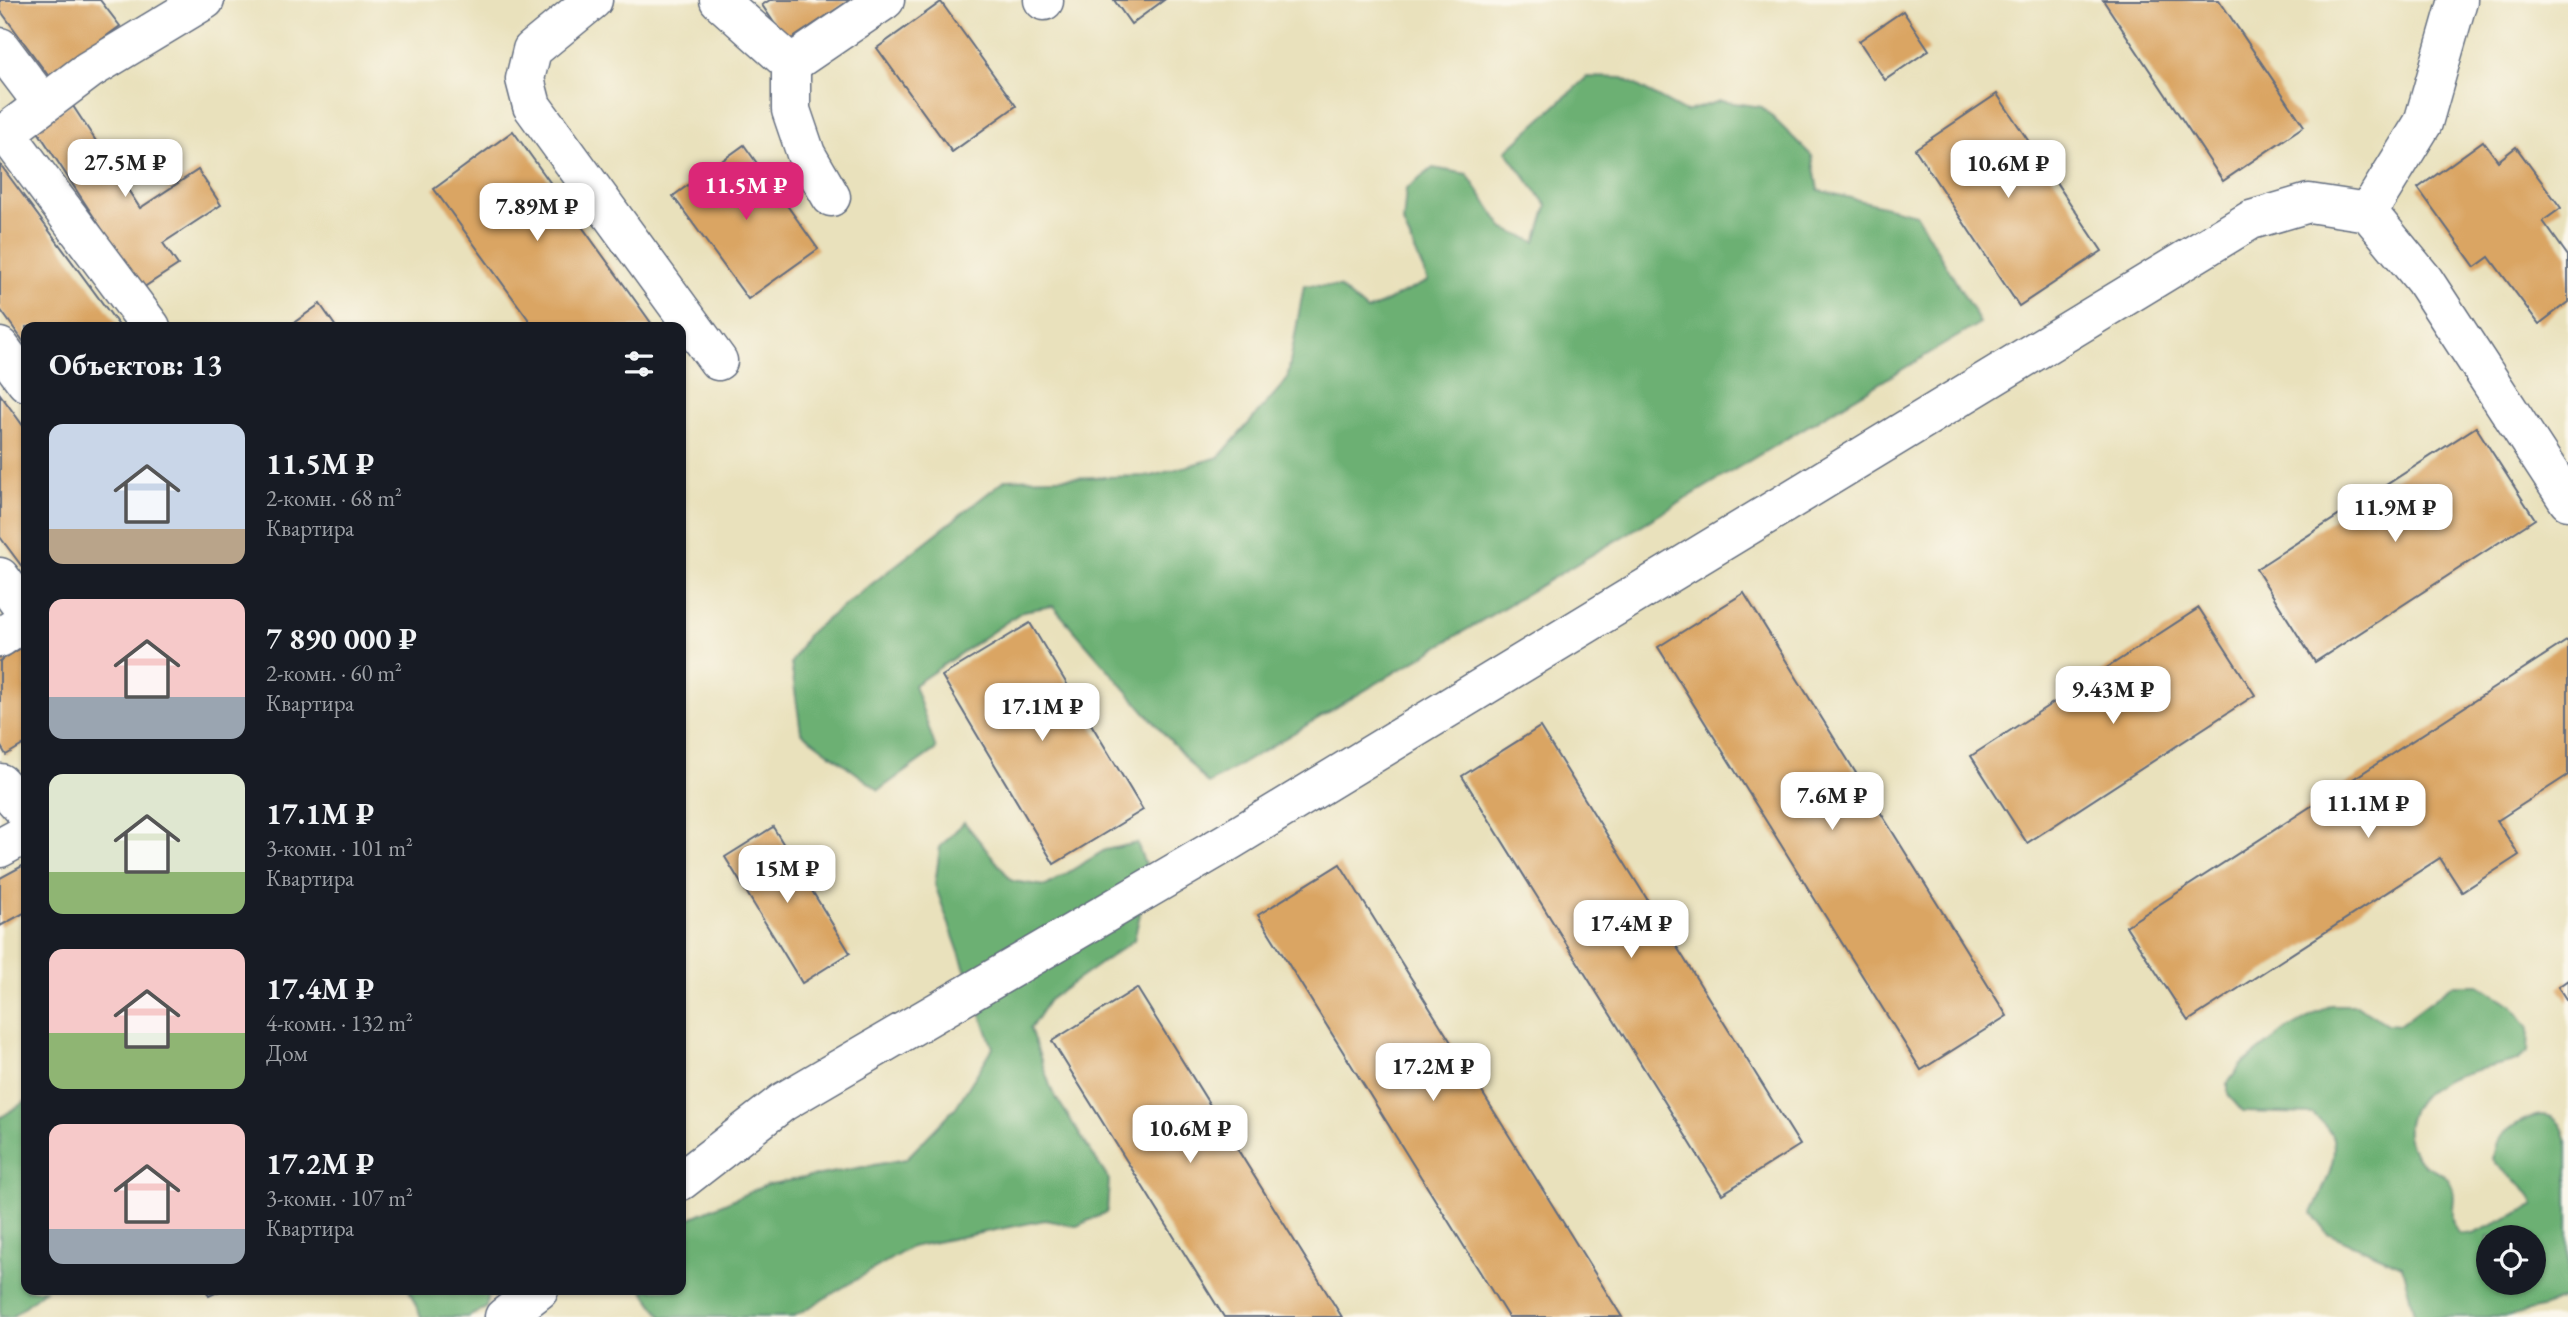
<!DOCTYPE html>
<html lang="ru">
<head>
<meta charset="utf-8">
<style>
	:root { --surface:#171b24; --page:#20242c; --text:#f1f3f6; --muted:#9ea1a6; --accent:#db2777 }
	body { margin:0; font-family:"EB Garamond",serif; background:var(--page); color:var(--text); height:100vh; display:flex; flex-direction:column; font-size:26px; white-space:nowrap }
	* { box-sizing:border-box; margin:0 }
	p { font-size:23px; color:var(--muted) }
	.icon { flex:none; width:38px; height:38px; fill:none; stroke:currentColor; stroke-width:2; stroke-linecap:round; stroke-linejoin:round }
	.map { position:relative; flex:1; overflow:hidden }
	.sheet { position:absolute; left:21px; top:322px; width:665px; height:973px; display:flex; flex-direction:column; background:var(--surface); border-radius:14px; box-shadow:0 2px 5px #0004 }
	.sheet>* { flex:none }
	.buttons { position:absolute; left:2476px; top:1225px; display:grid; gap:14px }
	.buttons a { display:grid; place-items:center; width:70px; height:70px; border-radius:50%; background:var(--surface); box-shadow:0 2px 5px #0004; font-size:35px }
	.price { position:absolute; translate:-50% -60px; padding:0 16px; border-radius:14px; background:#fff; color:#222; font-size:23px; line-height:46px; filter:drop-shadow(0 2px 4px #0008) }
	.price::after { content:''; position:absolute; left:50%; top:42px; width:21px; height:16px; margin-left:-10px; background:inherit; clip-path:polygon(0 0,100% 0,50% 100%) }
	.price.selected { background:var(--accent); color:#fff }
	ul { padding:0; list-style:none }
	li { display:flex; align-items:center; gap:21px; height:175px; padding:0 28px }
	li span { display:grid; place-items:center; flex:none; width:196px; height:140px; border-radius:14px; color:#555 }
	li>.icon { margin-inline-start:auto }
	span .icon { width:84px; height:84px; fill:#fffc; stroke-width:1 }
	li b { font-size:30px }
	h2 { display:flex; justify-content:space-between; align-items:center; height:84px; padding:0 28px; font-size:30px }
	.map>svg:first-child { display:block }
</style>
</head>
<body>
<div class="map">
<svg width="2568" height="1317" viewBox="0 0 2568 1317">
	<rect width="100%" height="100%" fill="#fbf7ec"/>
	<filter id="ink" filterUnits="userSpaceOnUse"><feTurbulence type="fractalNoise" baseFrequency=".0143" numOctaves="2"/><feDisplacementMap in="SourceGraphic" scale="14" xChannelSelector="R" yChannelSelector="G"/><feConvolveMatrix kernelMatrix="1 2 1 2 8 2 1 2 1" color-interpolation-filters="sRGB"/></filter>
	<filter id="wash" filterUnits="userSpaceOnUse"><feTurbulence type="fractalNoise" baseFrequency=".00686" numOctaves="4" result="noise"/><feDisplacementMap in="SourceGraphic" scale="28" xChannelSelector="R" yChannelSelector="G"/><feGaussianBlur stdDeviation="1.57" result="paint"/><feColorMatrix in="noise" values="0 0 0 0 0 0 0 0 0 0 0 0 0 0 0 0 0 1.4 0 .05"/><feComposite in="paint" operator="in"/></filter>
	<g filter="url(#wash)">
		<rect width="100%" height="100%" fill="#e9e1bc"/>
		<g fill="#6cb073" stroke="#447068" stroke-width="2" fill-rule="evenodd">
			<path d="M 1587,77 L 1623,78 L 1685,112 L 1720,101 L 1762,107 L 1812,156 L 1818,190 L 1916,214 L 1980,323 L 1208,784 L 1053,606 L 1023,611 L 914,685 L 936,749 L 879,790 L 801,732 L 791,663 L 808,634 L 1006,479 L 1152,476 L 1219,457 L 1287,380 L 1304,285 L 1339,287 L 1367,311 L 1428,281 L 1403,223 L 1406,189 L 1433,168 L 1467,174 L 1504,229 L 1536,242 L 1547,206 L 1506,151 Z"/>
			<path d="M 964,822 L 1012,881 L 1046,886 L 1105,850 L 1137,843 L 1149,875 L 1134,940 L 1049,1000 L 1030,1029 L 1052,1091 L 1109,1180 L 1107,1212 L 1077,1226 L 1045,1220 L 911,1247 L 793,1317 L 662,1317 L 643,1290 L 681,1290 L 681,1222 L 766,1185 L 906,1159 L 956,1107 L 993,1048 L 935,885 L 940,847 Z"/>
			<path d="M 2452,985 L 2479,985 L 2512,1005 L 2529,1028 L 2528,1052 L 2518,1060 C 2481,1070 2423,1075 2410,1117 C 2407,1126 2405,1133 2409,1142 C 2412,1149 2418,1160 2424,1164 C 2433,1171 2444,1171 2450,1182 C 2460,1200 2446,1213 2458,1233 L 2473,1234 L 2534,1206 C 2527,1180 2506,1179 2493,1159 C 2494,1154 2495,1147 2497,1142 C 2506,1127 2540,1106 2556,1120 C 2564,1126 2565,1136 2568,1145 L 2568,1296 L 2544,1307 L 2506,1317 L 2415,1317 L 2402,1266 L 2327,1233 L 2312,1213 C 2321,1192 2338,1164 2333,1140 C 2331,1130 2320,1121 2313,1114 L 2243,1112 L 2228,1095 L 2228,1083 L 2241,1065 L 2283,1032 L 2331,1005 L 2356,1005 L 2387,1024 L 2399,1025 ZM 2534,1237 L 2534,1283 L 2488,1283 L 2488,1237 Z"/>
			<path d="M 26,1101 L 26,1290 L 45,1290 L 12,1317 L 0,1317 L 0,1118 Z"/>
			<path d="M 409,1290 L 488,1290 L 486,1308 L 468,1317 L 421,1317 Z"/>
		</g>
		<g id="blocks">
			<g fill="#daa563">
				<path d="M 0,0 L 100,0 L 120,26 L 50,78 L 0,10 Z"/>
				<path d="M 770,0 L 850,0 L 787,42 L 762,5 Z"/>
				<path d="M 1114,0 L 1164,0 L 1131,24 Z"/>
				<path d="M 2103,0 L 2219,0 L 2304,126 L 2223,181 Z"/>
				<path d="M 941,2 L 1016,106 L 952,152 L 877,48 Z"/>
				<path d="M 1903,11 L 1929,50 L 1885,80 L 1859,41 Z"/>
				<path d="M 1997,94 L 2102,251 L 2019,306 L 1915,149 Z"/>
				<path d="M 71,103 L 140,208 L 198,170 L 221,205 L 163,243 L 178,265 L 141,289 L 35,127 Z"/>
				<path d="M 513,131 L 632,296 L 654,327 L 534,327 L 434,189 Z"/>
				<path d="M 2483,141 L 2498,161 L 2516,147 L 2561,208 L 2543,221 L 2568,256 L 2568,302 L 2539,324 L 2489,257 L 2475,267 L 2418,188 Z"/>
				<path d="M 744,145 L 818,249 L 748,299 L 673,196 Z"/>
				<path d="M 0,164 L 120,327 L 26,327 L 26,345 L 0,309 Z"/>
				<path d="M 320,304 L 336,327 L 288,327 Z"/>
				<path d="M 0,394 L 26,430 L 26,572 L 0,537 Z"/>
				<path d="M 2476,427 L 2535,519 L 2315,662 L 2256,569 Z"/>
				<path d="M 1744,593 L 2007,1016 L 1921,1070 L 1658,647 Z"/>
				<path d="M 2199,608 L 2255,695 L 2027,843 L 1971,756 Z"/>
				<path d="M 1030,623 L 1143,810 L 1054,864 L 942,676 Z"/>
				<path d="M 2568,640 L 2568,775 L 2497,821 L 2519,855 L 2462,892 L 2440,858 L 2188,1021 L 2126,926 Z"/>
				<path d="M 26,645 L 26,743 L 6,755 L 0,745 L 0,661 Z"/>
				<path d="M 1540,727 L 1800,1145 L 1722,1194 L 1462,776 Z"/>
				<path d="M 773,827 L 850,953 L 802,983 L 725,857 Z"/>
				<path d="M 26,864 L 26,912 L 0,926 L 0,878 Z"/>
				<path d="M 1340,864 L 1622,1317 L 1508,1317 L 1258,915 Z"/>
				<path d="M 2568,980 L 2568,1002 L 2558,987 Z"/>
				<path d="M 1137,988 L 1342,1317 L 1224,1317 L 1052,1041 Z"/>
				<path d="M 206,1290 L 222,1290 L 209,1296 Z"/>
			</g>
		</g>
	</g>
	<g filter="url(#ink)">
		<use href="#blocks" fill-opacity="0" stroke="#636d7f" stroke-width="2"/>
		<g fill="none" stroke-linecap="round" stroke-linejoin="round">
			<g stroke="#636d7f" stroke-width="41">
				<g id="minor">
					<path d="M 593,0 L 532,50 L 525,79 L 532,106 L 718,361"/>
					<path d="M 719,0 L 791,64 L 885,0"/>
					<path d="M 1043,0 L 1044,1"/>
					<path d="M 0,47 L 43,104"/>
					<path d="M 791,64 L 791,110 L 806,154 L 831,197"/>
					<path d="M 6,133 L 151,327"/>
					<path d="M 0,137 L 89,70 L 205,0"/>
					<path d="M 2368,212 L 2423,123 L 2458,0"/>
					<path d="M 0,347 L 26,382"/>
					<path d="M 0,577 L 26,612"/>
					<path d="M 0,638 L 26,620"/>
					<path d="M 0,783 L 26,812"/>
					<path d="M 0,848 L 26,834"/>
					<path d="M 681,1181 L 783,1102 L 1231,840 L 2251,220 L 2309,203 L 2368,212 L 2424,280 L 2568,501"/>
					<path d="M 504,1317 L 539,1290"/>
				</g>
			</g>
			<use href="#minor" stroke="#fff" stroke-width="38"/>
		</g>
	</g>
</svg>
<div class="buttons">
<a><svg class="icon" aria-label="locate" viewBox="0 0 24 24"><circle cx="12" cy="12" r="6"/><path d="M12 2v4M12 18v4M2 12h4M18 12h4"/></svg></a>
</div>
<b class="price" style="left:125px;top:199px">27.5M ₽</b>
<b class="price" style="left:2008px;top:200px">10.6M ₽</b>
<b class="price selected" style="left:746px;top:222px">11.5M ₽</b>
<b class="price" style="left:537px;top:243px">7.89M ₽</b>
<b class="price" style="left:2395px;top:544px">11.9M ₽</b>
<b class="price" style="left:2113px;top:726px">9.43M ₽</b>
<b class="price" style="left:1042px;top:743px">17.1M ₽</b>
<b class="price" style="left:1832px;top:832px">7.6M ₽</b>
<b class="price" style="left:2368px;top:840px">11.1M ₽</b>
<b class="price" style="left:787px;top:905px">15M ₽</b>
<b class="price" style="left:1631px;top:960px">17.4M ₽</b>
<b class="price" style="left:1433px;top:1103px">17.2M ₽</b>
<b class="price" style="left:1190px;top:1165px">10.6M ₽</b>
<section class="sheet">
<h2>Объектов: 13<svg class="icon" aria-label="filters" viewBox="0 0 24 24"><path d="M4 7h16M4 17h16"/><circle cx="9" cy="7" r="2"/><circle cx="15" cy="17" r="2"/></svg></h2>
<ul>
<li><span style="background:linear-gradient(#c9d6e8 75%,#b9a48a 0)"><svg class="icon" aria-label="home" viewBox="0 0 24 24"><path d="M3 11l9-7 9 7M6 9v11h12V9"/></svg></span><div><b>11.5M ₽</b><p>2-комн. · 68 m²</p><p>Квартира</p></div></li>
<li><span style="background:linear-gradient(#f6c9c9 70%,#9aa5b1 0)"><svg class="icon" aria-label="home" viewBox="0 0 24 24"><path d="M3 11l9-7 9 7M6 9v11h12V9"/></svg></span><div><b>7 890 000 ₽</b><p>2-комн. · 60 m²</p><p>Квартира</p></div></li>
<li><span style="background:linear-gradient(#dfe7d0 70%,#8fb573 0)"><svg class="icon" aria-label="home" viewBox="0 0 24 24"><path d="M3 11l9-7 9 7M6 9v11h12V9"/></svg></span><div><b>17.1M ₽</b><p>3-комн. · 101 m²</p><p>Квартира</p></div></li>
<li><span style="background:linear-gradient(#f6c9c9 60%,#8fb573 0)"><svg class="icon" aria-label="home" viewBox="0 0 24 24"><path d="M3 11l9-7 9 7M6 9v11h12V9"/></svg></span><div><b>17.4M ₽</b><p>4-комн. · 132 m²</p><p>Дом</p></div></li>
<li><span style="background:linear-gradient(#f6c9c9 75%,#9aa5b1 0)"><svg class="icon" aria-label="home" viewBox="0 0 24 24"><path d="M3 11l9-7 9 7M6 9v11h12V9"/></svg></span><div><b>17.2M ₽</b><p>3-комн. · 107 m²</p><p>Квартира</p></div></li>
</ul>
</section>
</div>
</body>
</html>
